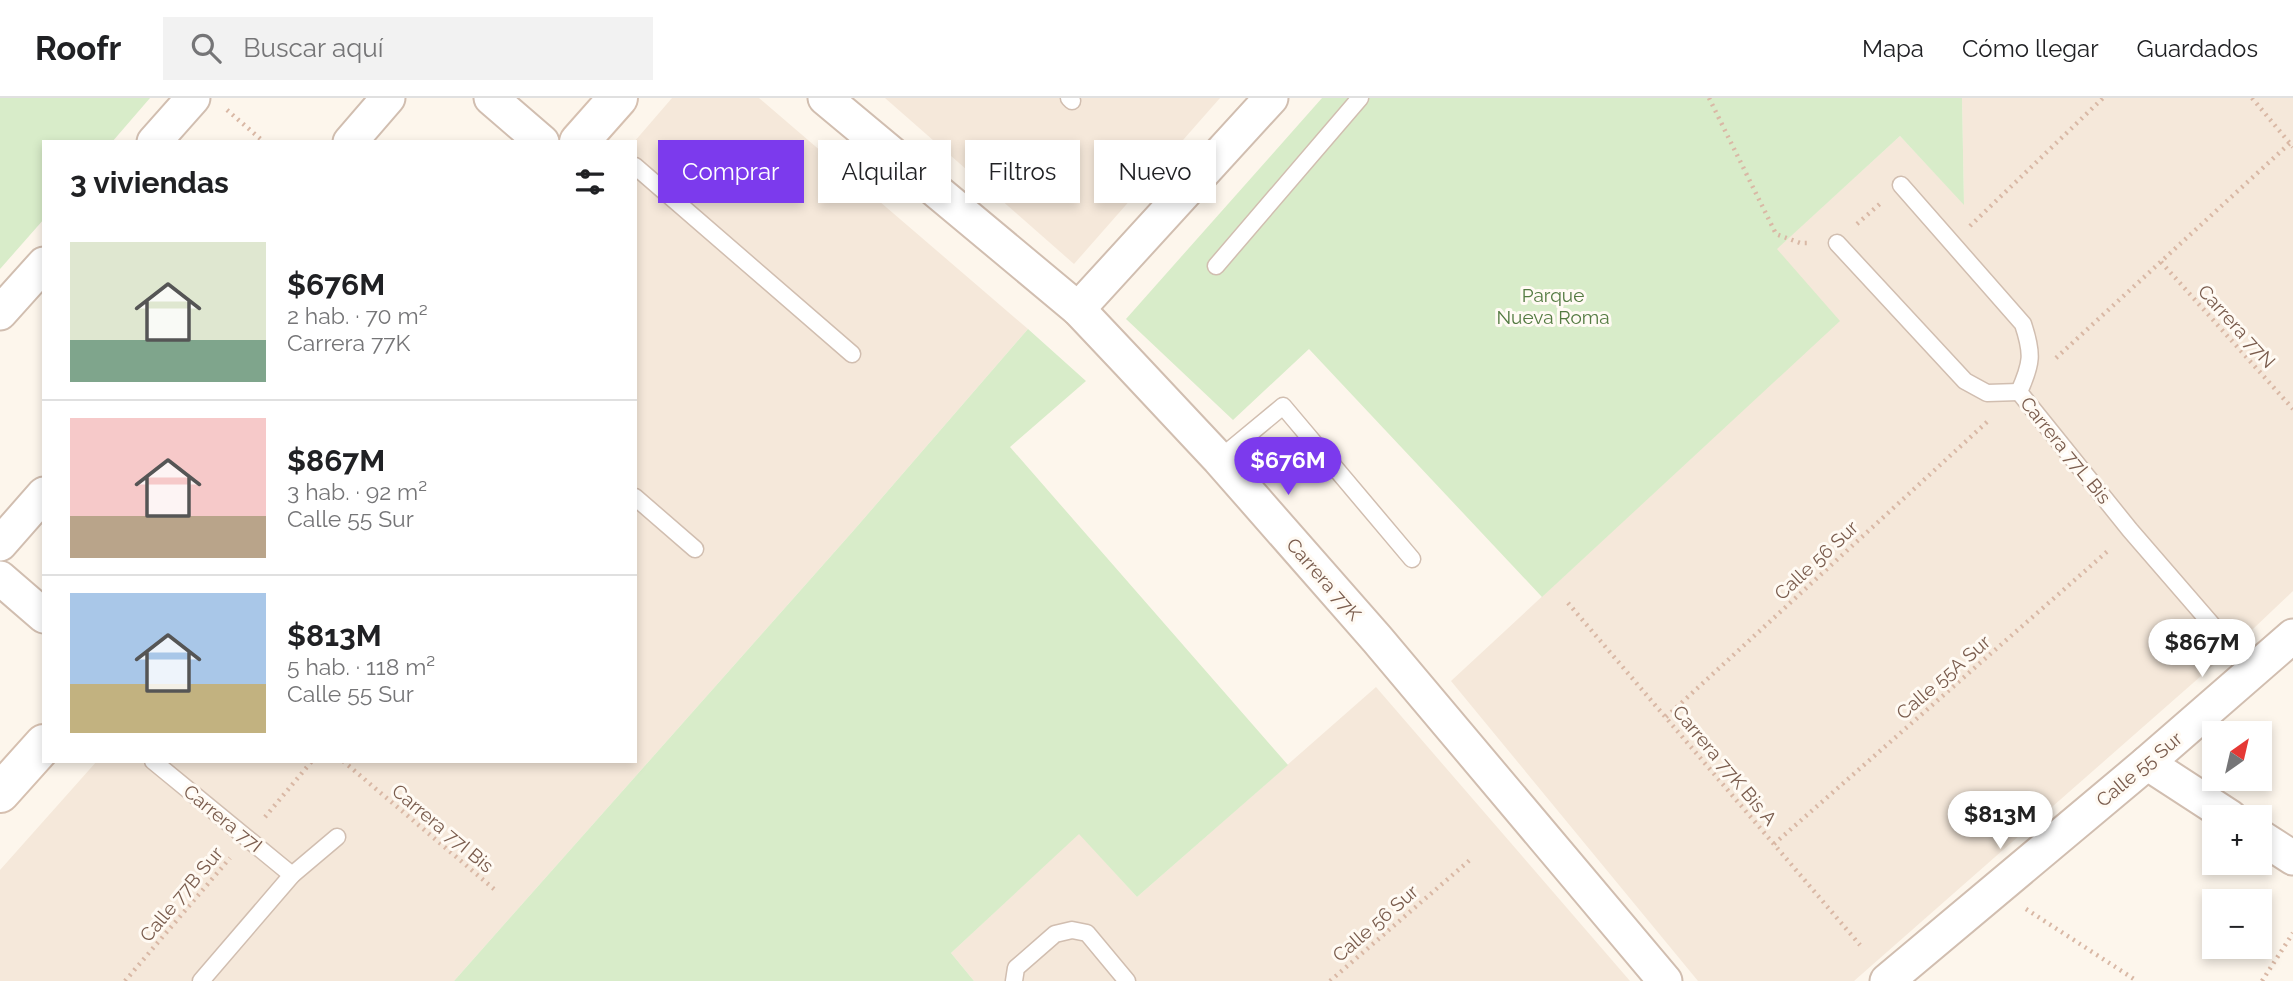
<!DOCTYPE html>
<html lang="es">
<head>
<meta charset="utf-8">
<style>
	:root { --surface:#fff; --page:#f2f2f2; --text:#202124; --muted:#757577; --line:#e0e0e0; --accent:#7c3aed }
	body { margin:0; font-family:Raleway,sans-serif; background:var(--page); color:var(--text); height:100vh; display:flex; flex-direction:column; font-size:26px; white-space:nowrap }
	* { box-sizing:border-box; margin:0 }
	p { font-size:23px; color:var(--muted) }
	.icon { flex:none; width:38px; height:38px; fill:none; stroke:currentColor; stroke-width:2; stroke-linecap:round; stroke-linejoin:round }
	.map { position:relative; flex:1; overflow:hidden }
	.sheet { position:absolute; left:42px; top:42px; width:595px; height:623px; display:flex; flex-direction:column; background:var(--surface); border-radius:0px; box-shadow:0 4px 10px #0003 }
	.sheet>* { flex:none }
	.banner { position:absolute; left:658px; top:42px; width:665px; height:63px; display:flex; gap:14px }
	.needle { width:46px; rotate:34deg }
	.controls { position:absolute; left:2202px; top:623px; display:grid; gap:14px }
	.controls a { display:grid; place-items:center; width:70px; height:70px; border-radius:0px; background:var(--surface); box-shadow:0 4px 10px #0003; font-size:35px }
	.price { position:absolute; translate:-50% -60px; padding:0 16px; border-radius:24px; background:#fff; color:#222; font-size:23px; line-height:46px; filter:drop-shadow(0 2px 4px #0008) }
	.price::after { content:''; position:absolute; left:50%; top:42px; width:21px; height:16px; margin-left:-10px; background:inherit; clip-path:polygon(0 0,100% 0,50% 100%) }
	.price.current { background:var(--accent); color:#fff }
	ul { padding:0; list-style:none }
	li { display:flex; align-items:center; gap:21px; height:175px; padding:0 28px }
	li+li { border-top:2px solid var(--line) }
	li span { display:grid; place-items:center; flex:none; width:196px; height:140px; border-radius:0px; color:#555 }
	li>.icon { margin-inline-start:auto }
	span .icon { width:84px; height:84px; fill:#fffc; stroke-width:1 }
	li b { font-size:30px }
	h2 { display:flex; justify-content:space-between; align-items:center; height:84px; padding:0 28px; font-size:30px }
	.pill { padding:0 24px; border-radius:0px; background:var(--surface); box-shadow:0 4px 10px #0003; font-size:24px; line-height:63px }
	.pill.current { background:var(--accent); color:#fff }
	header { display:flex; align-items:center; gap:42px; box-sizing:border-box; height:98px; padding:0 35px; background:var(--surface); border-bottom:2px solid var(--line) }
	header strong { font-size:33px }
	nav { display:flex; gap:38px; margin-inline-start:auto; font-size:24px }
	.search { width:490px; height:63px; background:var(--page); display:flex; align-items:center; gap:18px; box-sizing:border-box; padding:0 24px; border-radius:0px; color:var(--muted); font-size:26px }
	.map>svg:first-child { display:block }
</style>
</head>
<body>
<header>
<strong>Roofr</strong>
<div class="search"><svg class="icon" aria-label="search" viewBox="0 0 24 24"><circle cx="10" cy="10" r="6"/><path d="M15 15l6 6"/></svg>Buscar aquí</div>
<nav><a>Mapa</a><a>Cómo llegar</a><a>Guardados</a></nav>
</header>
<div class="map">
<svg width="2293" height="883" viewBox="0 0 2293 883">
	<rect width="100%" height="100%" fill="#fdf6ec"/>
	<g fill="#f5e8da">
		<path d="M 672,0 L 759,0 L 1028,231 L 854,432 L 454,883 L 0,883 L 0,772 L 97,663 L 635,663 L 634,44 Z"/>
		<path d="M 885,0 L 1220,0 L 1074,166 Z"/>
		<path d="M 1962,0 L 2293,0 L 2293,493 L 2234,549 L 1854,883 L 1698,883 L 1451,583 L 1839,223 L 1776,151 L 1900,38 L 1964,106 Z"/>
		<path d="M 1376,589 L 1630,883 L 974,883 L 951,855 L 1079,735 L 1137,799 Z"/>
	</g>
	<g fill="#d8ecc9">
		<path d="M 0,0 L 150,0 L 112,44 L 44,44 L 44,121 L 0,171 Z"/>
		<path d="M 1322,0 L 1962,0 L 1964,107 L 1900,38 L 1777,151 L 1840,223 L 1542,499 L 1309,251 L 1233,322 L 1126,221 Z"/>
		<path d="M 1028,231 L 1086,283 L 1010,349 L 1288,667 L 1137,799 L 1079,736 L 951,855 L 974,883 L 454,883 L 854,432 Z"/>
	</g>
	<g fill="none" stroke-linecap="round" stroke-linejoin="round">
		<g stroke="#d1beb0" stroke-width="19">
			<g id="lane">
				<path d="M 1069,0 L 1072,3"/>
				<path d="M 635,68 L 852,256"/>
				<path d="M 1901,87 L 2023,226 C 2033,256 2032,265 2019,294 L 2130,432 L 2253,574"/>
				<path d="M 1837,145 L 1965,283 L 1987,295 L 2019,294"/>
				<path d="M 1216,168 L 1360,0"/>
				<path d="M 1219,361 L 1283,308 L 1412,461"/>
				<path d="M 635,399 L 695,451"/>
				<path d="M 153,663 L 292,777"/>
				<path d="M 201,883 L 292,777 L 337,739"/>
				<path d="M 1014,883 L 1016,870 L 1055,836 L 1072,832 L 1087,835 L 1127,883"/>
			</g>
		</g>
		<g stroke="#d1beb0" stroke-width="37">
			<g id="street">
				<path d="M 491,0 L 542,44"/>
				<path d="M 825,0 L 1078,211 L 1129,265 L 1219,361 L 1377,541 L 1665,883"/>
				<path d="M 154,44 L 193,0"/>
				<path d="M 350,44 L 388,0"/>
				<path d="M 1078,211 L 1271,0"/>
				<path d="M 0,215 L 44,166"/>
				<path d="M 0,446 L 44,396"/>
				<path d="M 0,480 L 44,518"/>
				<path d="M 2147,665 L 2230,719"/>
				<path d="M 2259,738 L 2293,760"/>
				<path d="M 1887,883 L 2147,665 L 2293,538"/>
			</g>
		</g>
		<g stroke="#d6c0b0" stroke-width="42">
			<g id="secondary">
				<path d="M 579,44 L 618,0"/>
				<path d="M 0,695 L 44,646"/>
			</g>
		</g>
		<g stroke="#d9b8a5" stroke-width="4.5" stroke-dasharray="2 5" stroke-linecap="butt">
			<path d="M 1709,0 L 1776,136 L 1800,145 L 1810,145"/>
			<path d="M 2252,0 L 2293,49"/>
			<path d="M 227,12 L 264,44"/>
			<path d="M 1857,126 L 1882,104"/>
			<path d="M 1970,128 L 2103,0"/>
			<path d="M 2161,164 L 2293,311"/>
			<path d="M 2056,260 L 2290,45"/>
			<path d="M 1568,505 L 1860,847"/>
			<path d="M 1666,619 L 1988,323"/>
			<path d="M 343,663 L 494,791"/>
			<path d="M 265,719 L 312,663"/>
			<path d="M 1774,746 L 2110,451"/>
			<path d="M 2026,811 L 2137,883"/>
			<path d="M 125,883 L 230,760"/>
			<path d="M 1330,883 L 1471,761"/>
			<path d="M 2262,883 L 2293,835"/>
		</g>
		<use href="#lane" stroke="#fff" stroke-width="16"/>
		<use href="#street" stroke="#fff" stroke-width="33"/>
		<use href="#secondary" stroke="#fff" stroke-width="38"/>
	</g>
	<g text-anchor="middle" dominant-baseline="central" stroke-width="6" stroke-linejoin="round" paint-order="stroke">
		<g font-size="19" fill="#537a41" stroke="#fffaf3">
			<text x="1553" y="197">Parque<tspan x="1553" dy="22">Nueva Roma</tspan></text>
		</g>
		<g font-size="19" fill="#7a5c4d" stroke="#fffaf3">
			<text transform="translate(2237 228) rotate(48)">Carrera 77N</text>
			<text transform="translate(2066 352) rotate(51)">Carrera 77L Bis</text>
			<text transform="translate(1816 462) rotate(-43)">Calle 56 Sur</text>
			<text transform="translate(1324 481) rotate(49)">Carrera 77K</text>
			<text transform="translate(1943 579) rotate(-41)">Calle 55A Sur</text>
			<text transform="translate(1725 667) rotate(50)">Carrera 77K Bis A</text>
			<text transform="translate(2139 671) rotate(-40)">Calle 55 Sur</text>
			<text transform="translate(223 720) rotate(39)">Carrera 77I</text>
			<text transform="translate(443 730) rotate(40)">Carrera 77I Bis</text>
			<text transform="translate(181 796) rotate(-50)">Calle 77B Sur</text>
			<text transform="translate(1375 825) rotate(-41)">Calle 56 Sur</text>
		</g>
	</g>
</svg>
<div class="controls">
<a><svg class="needle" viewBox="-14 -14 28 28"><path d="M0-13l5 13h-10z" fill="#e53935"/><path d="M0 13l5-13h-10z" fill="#757577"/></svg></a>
<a>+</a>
<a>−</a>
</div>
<b class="price current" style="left:1288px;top:399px">$676M</b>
<b class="price" style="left:2202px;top:581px">$867M</b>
<b class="price" style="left:2000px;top:753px">$813M</b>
<div class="banner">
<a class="pill current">Comprar</a>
<a class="pill">Alquilar</a>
<a class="pill">Filtros</a>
<a class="pill">Nuevo</a>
</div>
<section class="sheet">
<h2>3 viviendas<svg class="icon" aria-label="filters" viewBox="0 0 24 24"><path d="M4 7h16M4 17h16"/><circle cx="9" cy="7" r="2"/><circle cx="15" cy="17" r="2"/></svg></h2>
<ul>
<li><span style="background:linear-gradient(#dfe7d0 70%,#7fa58c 0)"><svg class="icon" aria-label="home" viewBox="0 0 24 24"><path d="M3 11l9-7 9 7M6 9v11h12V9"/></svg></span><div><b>$676M</b><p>2 hab. · 70 m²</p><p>Carrera 77K</p></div></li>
<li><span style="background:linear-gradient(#f6c9c9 70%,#b9a48a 0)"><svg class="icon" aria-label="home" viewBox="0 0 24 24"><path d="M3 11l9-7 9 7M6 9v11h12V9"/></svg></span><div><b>$867M</b><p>3 hab. · 92 m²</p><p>Calle 55 Sur</p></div></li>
<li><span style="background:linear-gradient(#a9c7e8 65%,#c2b280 0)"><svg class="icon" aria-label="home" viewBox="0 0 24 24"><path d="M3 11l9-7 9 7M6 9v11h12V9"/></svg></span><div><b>$813M</b><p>5 hab. · 118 m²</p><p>Calle 55 Sur</p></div></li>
</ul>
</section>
</div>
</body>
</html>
